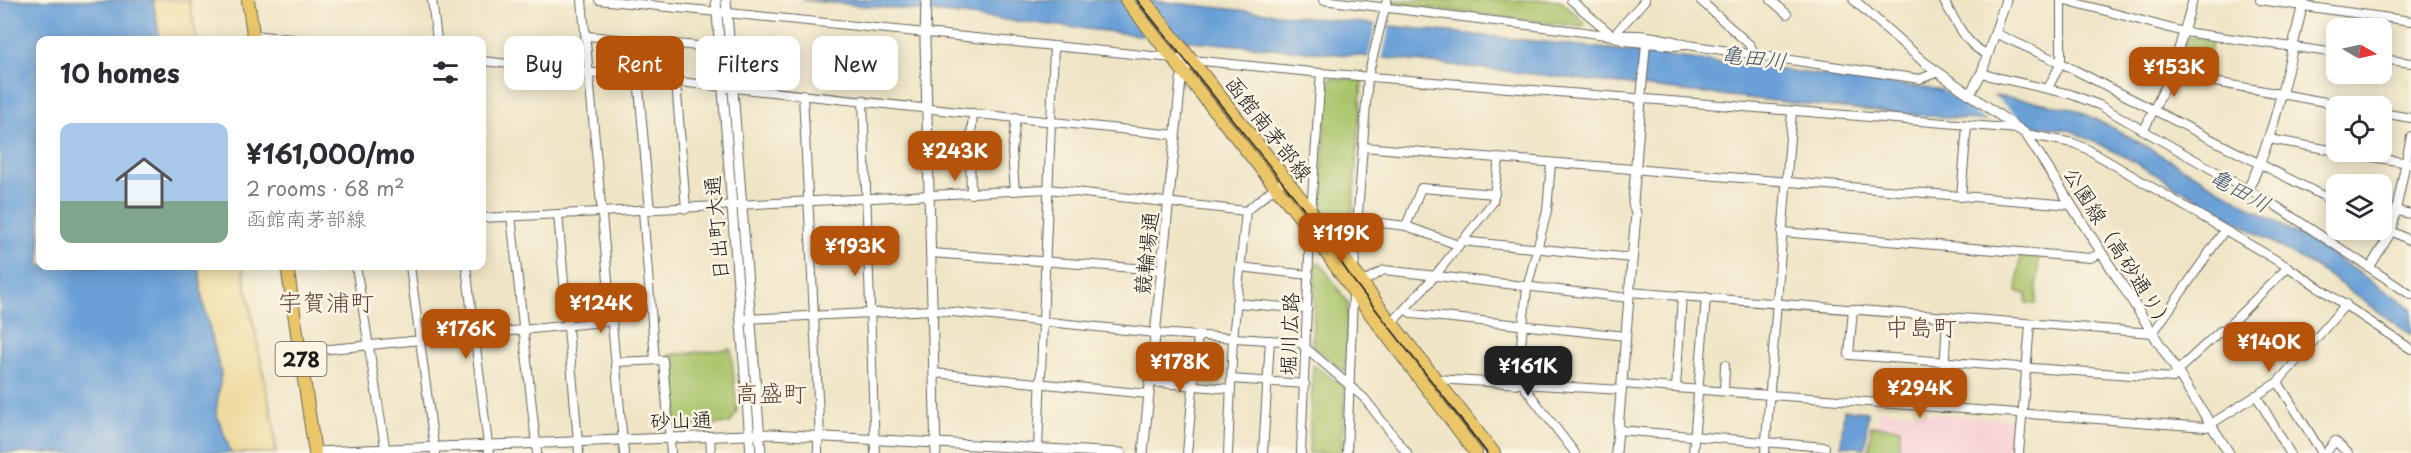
<!DOCTYPE html>
<html lang="en">
<head>
<meta charset="utf-8">
<style>
	:root { --surface:#fff; --page:#f2f2f3; --text:#2b2b33; --muted:#7c7c81; --line:#e1e1e2; --accent:#b45309 }
	body { margin:0; font-family:"Playpen Sans","Klee One",sans-serif; background:var(--page); color:var(--text); height:100vh; display:flex; flex-direction:column; font-size:22px; white-space:nowrap }
	* { box-sizing:border-box; margin:0 }
	p { font-size:20px; color:var(--muted) }
	.icon { flex:none; width:33px; height:33px; fill:none; stroke:currentColor; stroke-width:2; stroke-linecap:round; stroke-linejoin:round }
	.map { position:relative; flex:1; overflow:hidden }
	.details { position:absolute; left:36px; top:36px; width:450px; height:234px; display:flex; flex-direction:column; background:var(--surface); border-radius:12px; box-shadow:0 3px 15px #0003 }
	.details>* { flex:none }
	.guide { position:absolute; left:504px; top:36px; width:570px; height:54px; display:flex; gap:12px }
	.needle { width:39px; rotate:99deg }
	.controls { position:absolute; left:2326px; top:18px; display:grid; gap:12px }
	.controls a { display:grid; place-items:center; width:66px; height:66px; border-radius:12px; background:var(--surface); box-shadow:0 3px 15px #0003; font-size:30px }
	.price { position:absolute; translate:-50% -51px; padding:0 14px; border-radius:12px; background:var(--accent); color:#fff; font-size:20px; line-height:39px; filter:drop-shadow(0 2px 3px #0008) }
	.price::after { content:''; position:absolute; left:50%; top:36px; width:18px; height:14px; margin-left:-9px; background:inherit; clip-path:polygon(0 0,100% 0,50% 100%) }
	.price.on { background:#222; color:#fff }
	ul { padding:0; list-style:none }
	li { display:flex; align-items:center; gap:18px; height:150px; padding:0 24px }
	li+li { border-top:2px solid var(--line) }
	li span { display:grid; place-items:center; flex:none; width:168px; height:120px; border-radius:12px; color:#555 }
	li>.icon { margin-inline-start:auto }
	span .icon { width:72px; height:72px; fill:#fffc; stroke-width:1 }
	li b { font-size:26px }
	h2 { display:flex; justify-content:space-between; align-items:center; height:72px; padding:0 24px; font-size:26px }
	.chip { padding:0 21px; border-radius:12px; background:var(--surface); box-shadow:0 3px 15px #0003; font-size:21px; line-height:54px }
	.chip.on { background:var(--accent); color:#fff }
	.map>svg:first-child { display:block }
</style>
</head>
<body>
<div class="map">
<svg width="2411" height="453" viewBox="0 0 2411 453">
	<rect width="100%" height="100%" fill="#fcf5e5"/>
	<filter id="ink" filterUnits="userSpaceOnUse"><feTurbulence type="fractalNoise" baseFrequency=".0167" numOctaves="2"/><feDisplacementMap in="SourceGraphic" scale="12" xChannelSelector="R" yChannelSelector="G"/><feConvolveMatrix kernelMatrix="1 2 1 2 8 2 1 2 1" color-interpolation-filters="sRGB"/></filter>
	<filter id="wash" filterUnits="userSpaceOnUse"><feTurbulence type="fractalNoise" baseFrequency=".008" numOctaves="4" result="noise"/><feDisplacementMap in="SourceGraphic" scale="24" xChannelSelector="R" yChannelSelector="G"/><feGaussianBlur stdDeviation="1.35" result="paint"/><feColorMatrix in="noise" values="0 0 0 0 0 0 0 0 0 0 0 0 0 0 0 0 0 1.4 0 .05"/><feComposite in="paint" operator="in"/></filter>
	<g filter="url(#wash)">
		<rect width="100%" height="100%" fill="#efe5c6"/>
		<path fill="#f6cfd6" d="M 1878,410 L 2014,420 L 2011,453 L 1867,453 L 1869,425 L 1877,424 Z"/>
		<g fill="#a9c46a" stroke="#627043" stroke-width="1.5">
			<path d="M 1395,0 L 1560,0 L 1585,23 L 1583,27 L 1394,4 Z"/>
			<path d="M 2189,37 L 2212,40 L 2207,77 L 2180,71 L 2177,68 L 2186,39 Z"/>
			<path d="M 1332,78 L 1362,80 L 1350,251 L 1319,205 L 1328,82 Z"/>
			<path d="M 2020,256 L 2039,257 L 2036,304 L 2026,303 L 2027,294 L 2017,292 Z"/>
			<path d="M 1316,262 L 1320,263 L 1348,303 L 1345,372 L 1312,345 Z"/>
			<path d="M 731,349 L 737,412 L 730,423 L 676,427 L 669,355 Z"/>
			<path d="M 1313,365 L 1345,387 L 1342,453 L 1309,453 Z"/>
			<path d="M 1871,426 L 1900,428 L 1899,448 L 1955,453 L 1869,453 Z"/>
		</g>
		<g fill="#eeda9e" stroke="#857b5d" stroke-width="1.5">
			<path d="M 153,0 L 189,0 L 197,40 L 160,40 Z"/>
			<path d="M 199,266 L 242,266 L 274,427 L 276,453 L 231,453 L 216,412 L 221,373 L 202,298 Z"/>
		</g>
		<g fill="#6aa0d7" stroke="#435e7a" stroke-width="1.5">
			<path d="M 0,0 L 153,0 L 160,40 L 40,40 L 40,266 L 199,266 L 202,298 L 221,374 L 216,412 L 231,453 L 0,453 Z"/>
			<path d="M 801,0 L 1145,0 L 1609,49 L 2034,101 L 2077,110 L 2128,136 L 2331,254 L 2411,308 L 2411,335 L 2325,273 L 2124,156 L 2072,131 L 2039,126 L 1811,105 L 1396,59 L 1192,41 L 963,15 Z"/>
			<path d="M 1844,410 L 1868,412 L 1865,448 L 1841,446 Z"/>
		</g>
		<g fill="#efe5c6">
			<path d="M 1376,22 L 1390,24 L 1382,61 L 1368,59 Z"/>
			<path d="M 1938,87 L 1990,93 L 2033,128 L 2014,124 L 1990,124 Z"/>
		</g>
	</g>
	<g filter="url(#ink)">
		<g fill="none" stroke-linecap="round" stroke-linejoin="round">
			<g stroke="#666258" stroke-width="10">
				<g id="minor">
					<path d="M 432,0 L 437,40"/>
					<path d="M 582,0 L 624,453"/>
					<path d="M 599,0 L 1321,73 L 2019,129"/>
					<path d="M 1323,0 L 1576,31 L 1613,36 L 1624,41 L 1646,43 L 1641,99"/>
					<path d="M 1571,0 L 1612,35"/>
					<path d="M 1700,0 L 1751,46 L 1753,53"/>
					<path d="M 1771,0 L 1787,14"/>
					<path d="M 1943,0 C 1955,18 1966,48 1988,54"/>
					<path d="M 2065,0 L 2184,32 L 2337,53"/>
					<path d="M 2260,0 L 2411,21"/>
					<path d="M 1995,33 L 2061,63 L 2337,203"/>
					<path d="M 253,35 L 301,40"/>
					<path d="M 587,36 L 720,48"/>
					<path d="M 1613,36 L 1645,0"/>
					<path d="M 1614,36 C 1638,32 1666,38 1688,45 L 1920,79 L 1938,72"/>
					<path d="M 1646,43 L 1675,46 L 1686,45"/>
					<path d="M 2382,59 L 2411,63"/>
					<path d="M 482,61 L 1175,135"/>
					<path d="M 1982,72 L 1990,76 L 2070,94 L 2099,105 L 2276,206 L 2411,295"/>
					<path d="M 2171,74 L 2347,106"/>
					<path d="M 638,77 L 650,211"/>
					<path d="M 676,81 L 686,209"/>
					<path d="M 2048,88 L 2061,63 L 2061,0"/>
					<path d="M 803,94 L 820,438"/>
					<path d="M 863,100 L 875,453"/>
					<path d="M 2382,113 L 2411,118"/>
					<path d="M 2144,130 L 2171,74 L 2193,0"/>
					<path d="M 2026,134 L 2073,143 L 2087,149 L 2288,267 L 2411,349"/>
					<path d="M 2269,139 L 2337,151"/>
					<path d="M 1363,147 L 2071,205"/>
					<path d="M 2342,152 L 2409,163"/>
					<path d="M 1015,191 L 1012,152 L 1016,117"/>
					<path d="M 971,194 L 970,151 L 973,113"/>
					<path d="M 1961,197 L 1967,126"/>
					<path d="M 643,211 L 655,360"/>
					<path d="M 2397,211 L 2411,214"/>
					<path d="M 1311,212 L 1321,73"/>
					<path d="M 558,214 L 579,453"/>
					<path d="M 511,216 L 537,453"/>
					<path d="M 482,218 L 1048,189 L 1246,211 L 1285,179"/>
					<path d="M 1357,220 L 1406,226 L 1458,245"/>
					<path d="M 1406,226 L 1421,188 L 1495,194"/>
					<path d="M 2382,226 L 2411,241"/>
					<path d="M 1782,232 L 2090,258 L 2102,253"/>
					<path d="M 1461,241 L 1632,258"/>
					<path d="M 931,253 L 1161,270"/>
					<path d="M 356,266 L 386,453"/>
					<path d="M 410,266 L 435,453"/>
					<path d="M 466,266 L 489,453"/>
					<path d="M 1240,267 L 1309,275"/>
					<path d="M 2370,267 L 2392,231 L 2411,136"/>
					<path d="M 1354,269 L 1368,76 L 1387,0"/>
					<path d="M 1361,283 L 1384,270 L 1629,298"/>
					<path d="M 1629,292 L 2153,333 L 2224,231"/>
					<path d="M 1236,303 L 1307,309"/>
					<path d="M 1853,309 L 1849,355 L 2173,378 L 2177,371 L 2220,331 L 2223,331 L 2288,267"/>
					<path d="M 1406,310 L 1413,314 L 1626,336"/>
					<path d="M 745,319 L 933,310 L 1155,333 L 1299,342 L 1364,398 L 1407,453"/>
					<path d="M 1389,326 L 1434,277 L 1493,202 L 1499,159"/>
					<path d="M 300,352 L 613,321"/>
					<path d="M 616,362 L 663,360 L 671,453"/>
					<path d="M 934,373 L 1148,394"/>
					<path d="M 1231,379 L 1305,384"/>
					<path d="M 1436,379 L 1622,390"/>
					<path d="M 1149,382 L 1231,389"/>
					<path d="M 1517,383 L 1527,288 L 1547,211 L 1551,163"/>
					<path d="M 1525,384 L 1525,388 L 1575,453"/>
					<path d="M 1622,384 L 2206,427 L 2278,382"/>
					<path d="M 1676,388 L 1682,296"/>
					<path d="M 1724,391 L 1725,365"/>
					<path d="M 2256,395 L 2290,453"/>
					<path d="M 1942,408 L 1947,318"/>
					<path d="M 1618,430 L 1825,447"/>
					<path d="M 710,436 L 711,453"/>
					<path d="M 818,438 L 818,453"/>
					<path d="M 1038,448 L 1054,47"/>
					<path d="M 1187,453 L 1198,335"/>
					<path d="M 1228,453 L 1233,338 L 1246,211"/>
					<path d="M 1263,453 L 1270,340"/>
					<path d="M 1301,453 L 1310,233"/>
					<path d="M 1347,453 L 1353,293"/>
					<path d="M 1693,453 L 1706,297"/>
					<path d="M 1765,453 L 1792,112"/>
					<path d="M 2019,453 L 2030,325"/>
					<path d="M 2322,453 L 2278,382 L 2346,304"/>
					<path d="M 2326,453 L 2335,441 L 2348,453"/>
				</g>
			</g>
			<g stroke="#666258" stroke-width="11">
				<g id="tertiary">
					<path d="M 716,0 L 751,453"/>
					<path d="M 726,0 L 761,453"/>
					<path d="M 926,0 L 925,41 L 936,453"/>
					<path d="M 1854,0 L 1925,63 L 2026,134 L 2229,453"/>
					<path d="M 1970,94 L 1982,72 L 2006,0"/>
					<path d="M 2248,189 C 2277,132 2288,62 2304,0"/>
					<path d="M 315,452 L 771,434 L 1121,453"/>
					<path d="M 1143,453 L 1181,80 L 1184,71 L 1193,60"/>
					<path d="M 1616,453 L 1636,214 L 1633,203 L 1641,99"/>
				</g>
			</g>
			<g stroke="#666258" stroke-width="14">
				<g id="primary">
					<path d="M 1126,0 L 1310,230 L 1353,291 L 1476,453"/>
					<path d="M 1144,0 L 1311,211 L 1384,313 L 1494,453"/>
				</g>
			</g>
			<g stroke="#666258" stroke-width="14">
				<g id="trunk">
					<path d="M 248,0 L 254,40"/>
					<path d="M 287,266 L 315,453"/>
				</g>
			</g>
			<use href="#minor" stroke="#fff" stroke-width="8"/>
			<use href="#tertiary" stroke="#fff" stroke-width="9"/>
			<use href="#primary" stroke="#ebc669" stroke-width="12"/>
			<use href="#trunk" stroke="#ebc669" stroke-width="12"/>
			<path stroke="#1c1c1c" stroke-width="1.5" d="M 1137,0 L 1311,218 L 1353,280 L 1487,453"/>
		</g>
	</g>
	<g text-anchor="middle" dominant-baseline="central" stroke-width="5" stroke-linejoin="round" paint-order="stroke">
		<rect fill="#fcf5e5" stroke="#5f5d58" stroke-width="1.5" x="275.5" y="342" width="51" height="34" rx="4.5"/>
		<g font-size="20" font-weight="bold" fill="#1c1c1c">
			<text x="301" y="359">278</text>
		</g>
		<g font-size="21" fill="#1c1c1c" stroke="#fcf5e5">
			<text transform="translate(1270 128) rotate(52)">函館南茅部線</text>
			<text transform="translate(715 228) rotate(-95)">日出町大通</text>
			<text transform="translate(2120 248) rotate(58)">公園線（高砂通り）</text>
			<text transform="translate(1145 253) rotate(-84)">競輪場通</text>
			<text transform="translate(1288 334) rotate(-88)">堀川広路</text>
			<text transform="translate(681 419) rotate(-2)">砂山通</text>
		</g>
		<g font-size="22" font-style="italic" fill="#3f5770" stroke="#fcf5e5">
			<text transform="translate(1754 56) rotate(7)">亀田川</text>
			<text transform="translate(2241 189) rotate(29)">亀田川</text>
		</g>
		<g font-size="24" fill="#634541" stroke="#fcf5e5">
			<text x="326" y="301">宇賀浦町</text>
			<text x="1921" y="326">中島町</text>
			<text x="771" y="392">高盛町</text>
		</g>
	</g>
</svg>
<div class="controls">
<a><svg class="needle" viewBox="-14 -14 28 28"><path d="M0-13l5 13h-10z" fill="#e53935"/><path d="M0 13l5-13h-10z" fill="#7c7c81"/></svg></a>
<a><svg class="icon" aria-label="locate" viewBox="0 0 24 24"><circle cx="12" cy="12" r="6"/><path d="M12 2v4M12 18v4M2 12h4M18 12h4"/></svg></a>
<a><svg class="icon" aria-label="layers" viewBox="0 0 24 24"><path d="M12 4l9 5-9 5-9-5zM3 14l9 5 9-5"/></svg></a>
</div>
<b class="price" style="left:2174px;top:98px">¥153K</b>
<b class="price" style="left:955px;top:182px">¥243K</b>
<b class="price" style="left:1341px;top:264px">¥119K</b>
<b class="price" style="left:855px;top:277px">¥193K</b>
<b class="price" style="left:601px;top:334px">¥124K</b>
<b class="price" style="left:466px;top:360px">¥176K</b>
<b class="price" style="left:2269px;top:373px">¥140K</b>
<b class="price" style="left:1180px;top:393px">¥178K</b>
<b class="price on" style="left:1528px;top:397px">¥161K</b>
<b class="price" style="left:1920px;top:419px">¥294K</b>
<div class="guide">
<a class="chip">Buy</a>
<a class="chip on">Rent</a>
<a class="chip">Filters</a>
<a class="chip">New</a>
</div>
<section class="details">
<h2>10 homes<svg class="icon" aria-label="filters" viewBox="0 0 24 24"><path d="M4 7h16M4 17h16"/><circle cx="9" cy="7" r="2"/><circle cx="15" cy="17" r="2"/></svg></h2>
<ul>
<li><span style="background:linear-gradient(#a9c7e8 65%,#7fa58c 0)"><svg class="icon" aria-label="home" viewBox="0 0 24 24"><path d="M3 11l9-7 9 7M6 9v11h12V9"/></svg></span><div><b>¥161,000/mo</b><p>2 rooms · 68 m²</p><p>函館南茅部線</p></div></li>
</ul>
</section>
</div>
</body>
</html>
